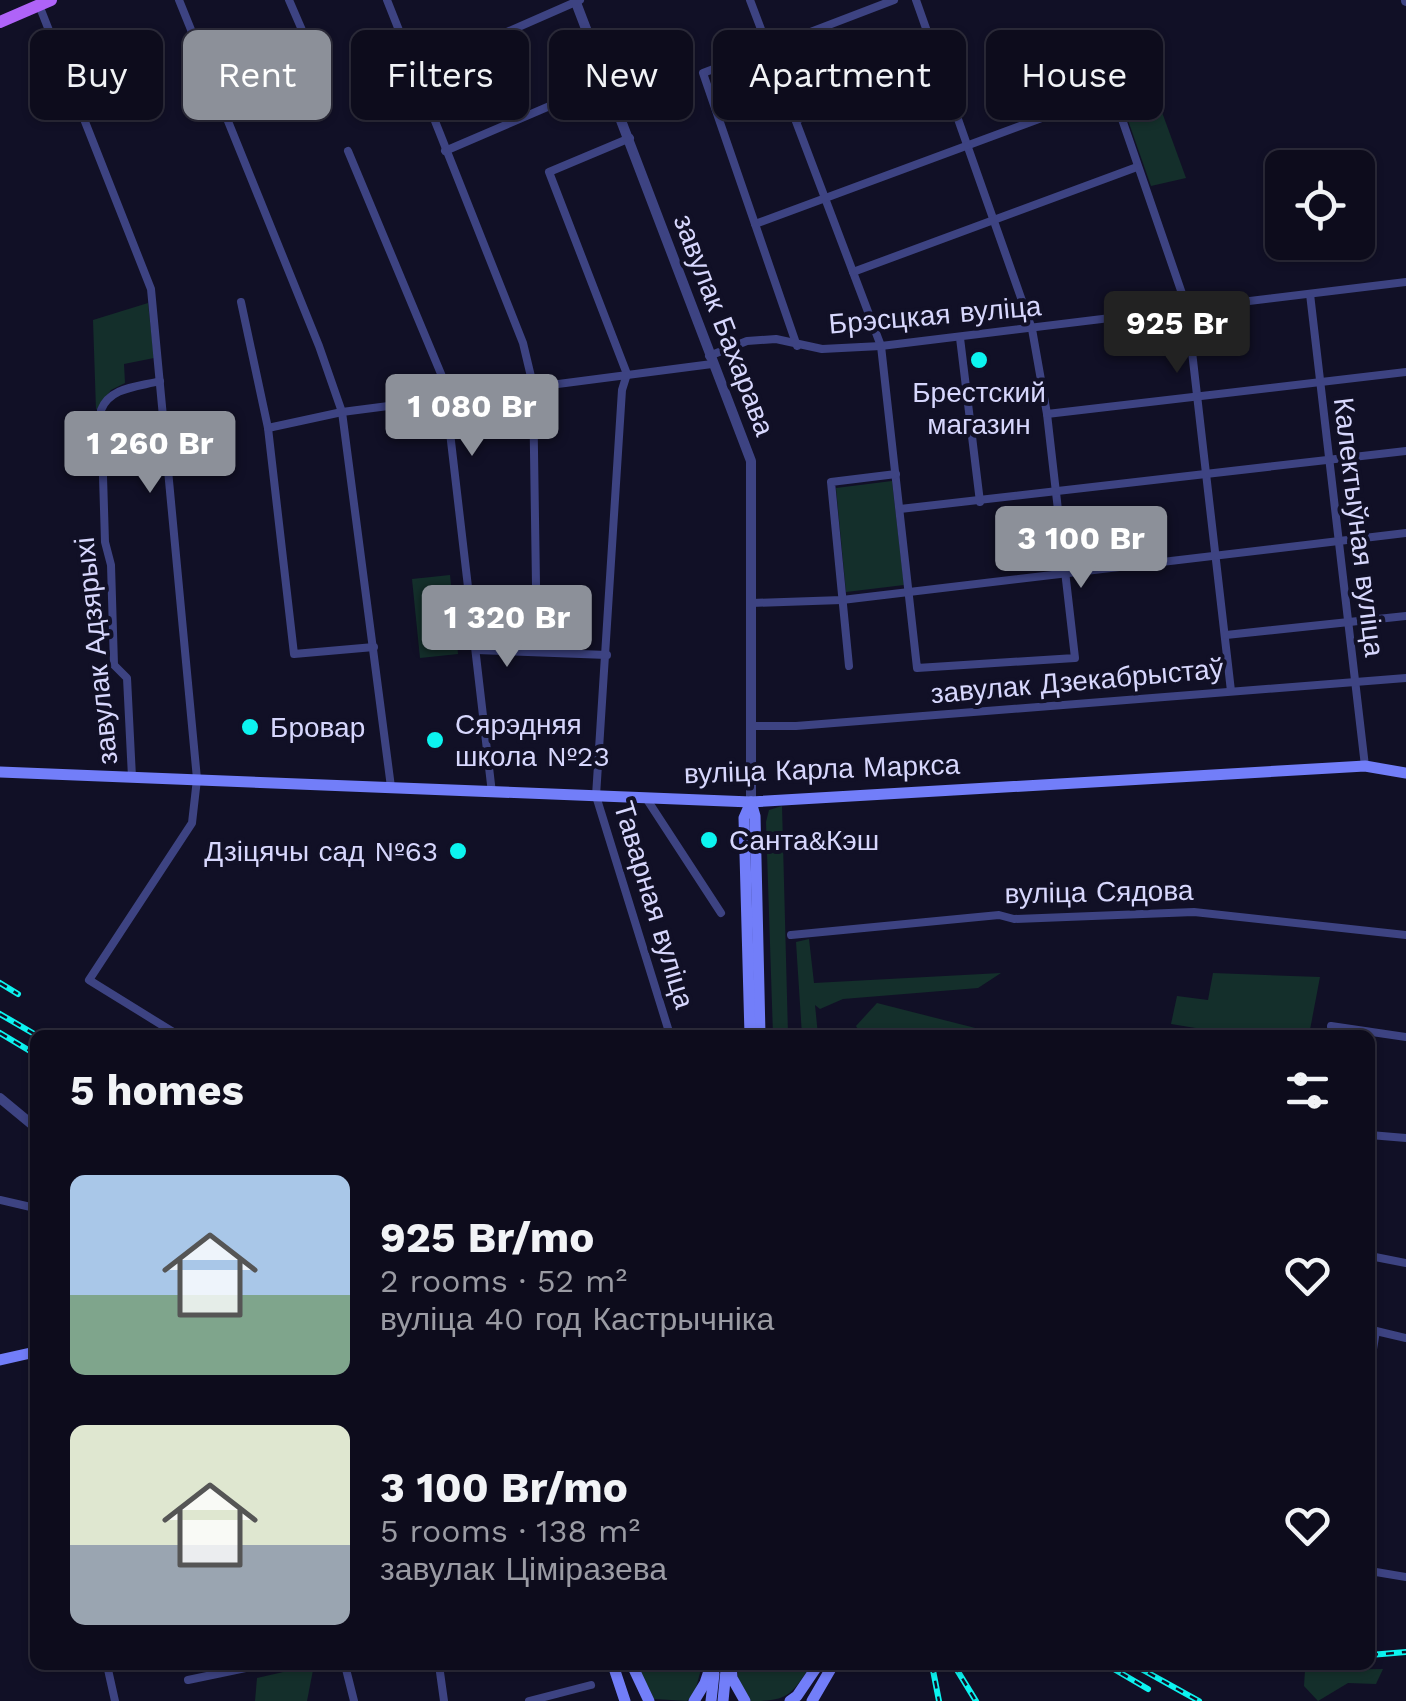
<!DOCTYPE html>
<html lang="en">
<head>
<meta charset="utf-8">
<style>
	:root { --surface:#0d0c1c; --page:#1b1a29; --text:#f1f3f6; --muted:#9a9ba3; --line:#2d2c3b; --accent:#8c9099 }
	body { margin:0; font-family:"Work Sans",sans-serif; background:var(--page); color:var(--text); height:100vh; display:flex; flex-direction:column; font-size:38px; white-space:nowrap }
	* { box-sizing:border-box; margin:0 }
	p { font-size:32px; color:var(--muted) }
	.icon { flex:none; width:55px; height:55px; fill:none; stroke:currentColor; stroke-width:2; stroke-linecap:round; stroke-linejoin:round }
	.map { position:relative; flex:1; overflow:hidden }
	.drawer { position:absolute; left:30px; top:1030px; width:1345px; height:640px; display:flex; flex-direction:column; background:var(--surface); border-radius:15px; box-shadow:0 2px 8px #0004,0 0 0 2px var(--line) }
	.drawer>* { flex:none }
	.hud { position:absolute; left:30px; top:30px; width:1348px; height:90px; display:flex; gap:20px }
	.fabs { position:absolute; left:1265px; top:150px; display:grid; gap:20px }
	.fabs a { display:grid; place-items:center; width:110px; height:110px; border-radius:15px; background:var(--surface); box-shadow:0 2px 8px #0004,0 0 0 2px var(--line); font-size:50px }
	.price { position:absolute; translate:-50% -85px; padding:0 22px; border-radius:10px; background:var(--accent); color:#fff; font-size:32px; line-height:65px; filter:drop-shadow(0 2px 5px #0008) }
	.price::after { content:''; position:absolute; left:50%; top:60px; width:30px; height:22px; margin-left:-15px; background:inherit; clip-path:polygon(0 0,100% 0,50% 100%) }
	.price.selected { background:#222; color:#fff }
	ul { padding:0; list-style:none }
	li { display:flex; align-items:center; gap:30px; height:250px; padding:0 40px }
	li span { display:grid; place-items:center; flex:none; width:280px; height:200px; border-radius:15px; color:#555 }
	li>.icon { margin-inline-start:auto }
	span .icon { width:120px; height:120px; fill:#fffc; stroke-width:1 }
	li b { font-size:42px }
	h2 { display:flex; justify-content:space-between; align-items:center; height:120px; padding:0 40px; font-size:42px }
	.pill { padding:0 35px; border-radius:15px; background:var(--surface); box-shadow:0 2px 8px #0004,0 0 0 2px var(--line); font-size:35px; line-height:90px }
	.pill.selected { background:var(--accent); color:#fff }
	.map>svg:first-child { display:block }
</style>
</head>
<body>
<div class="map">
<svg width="1406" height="1701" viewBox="0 0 1406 1701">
	<rect width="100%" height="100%" fill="#111026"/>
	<g fill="#142f2b">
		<path d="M 1140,52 L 1186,178 L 1151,186 L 1108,63 Z"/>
		<path d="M 148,303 L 154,358 L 124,364 L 125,383 L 111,390 L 96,410 L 93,320 Z"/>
		<path d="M 892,481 L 904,585 L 846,592 L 836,488 Z"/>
		<path d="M 450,575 L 458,654 L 420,658 L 412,579 Z"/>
		<path d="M 782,806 L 788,1035 L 773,1035 L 766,822 L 769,810 Z"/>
		<path d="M 809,939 L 814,983 L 1001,973 L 978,988 L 843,999 L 820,1009 L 815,1005 L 818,1035 L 802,1035 L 796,942 Z"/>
		<path d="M 1213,973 L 1320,977 L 1309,1035 L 1208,1035 L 1208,1030 L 1171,1024 L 1177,996 L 1208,1000 Z"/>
		<path d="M 877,1003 L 991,1032 L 989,1035 L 861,1035 L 856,1026 Z"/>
		<path d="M 314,1665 L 307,1701 L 255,1701 L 257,1678 Z"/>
		<path d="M 637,1665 L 702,1665 L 695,1692 L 687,1701 L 654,1699 Z"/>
		<path d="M 737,1665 L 811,1665 C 791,1695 789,1701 751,1701 L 738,1678 Z"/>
		<path d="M 1383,1669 L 1376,1684 L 1348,1683 L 1318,1701 L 1304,1686 L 1305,1670 Z"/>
	</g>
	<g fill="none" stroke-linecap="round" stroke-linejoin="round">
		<g stroke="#3d4382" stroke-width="8">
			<path d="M 179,0 L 319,346 L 342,412 L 391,787"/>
			<path d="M 289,0 L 302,30"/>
			<path d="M 387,0 L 523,343 L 533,385 L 537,652"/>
			<path d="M 750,0 L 881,346 L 917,668 L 1075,658 L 1047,414 L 1032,329 L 916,0"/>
			<path d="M 39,5 L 151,289 L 197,779 L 192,823 L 89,980 L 178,1035"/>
			<path d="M 1103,64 L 1187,308 L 1231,691"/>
			<path d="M 416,72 L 580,0"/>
			<path d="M 796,120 L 941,70"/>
			<path d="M 630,138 L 549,172 L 627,374 L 622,390 L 596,796 L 670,1035"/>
			<path d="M 348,151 L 444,381 L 492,793"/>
			<path d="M 445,151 L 608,81"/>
			<path d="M 755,224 L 1112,92"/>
			<path d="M 853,272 L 1137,167"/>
			<path d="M 1310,294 L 1365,766"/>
			<path d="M 241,302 L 268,428 L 294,654 L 374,647"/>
			<path d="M 960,338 L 980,502"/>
			<path d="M 797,346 L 703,73 L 894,0"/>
			<path d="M 709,356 L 747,341 L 776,339 L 822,349 L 881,346 L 1406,282"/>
			<path d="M 1047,414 L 1406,372"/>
			<path d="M 268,428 L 342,412 L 712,364"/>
			<path d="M 900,509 L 1406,451"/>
			<path d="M 752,603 L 842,600 L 1406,533"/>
			<path d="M 1226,635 L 1406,616"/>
			<path d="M 477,650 L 607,655"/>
			<path d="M 849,666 L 831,482 L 896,474"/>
			<path d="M 752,726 L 796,726 L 1406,678"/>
			<path d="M 132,777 L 127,678 L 114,665 L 111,565 L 105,542 L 101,410 C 110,387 138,387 160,381"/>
			<path d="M 646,798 L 721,913"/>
			<path d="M 791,935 L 999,915 L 1014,919 L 1194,912 L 1406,935"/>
			<path d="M 1331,1026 L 1406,1037"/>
			<path d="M 1370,1135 L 1406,1138"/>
			<path d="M 0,1200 L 35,1208"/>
			<path d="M 1370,1256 L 1406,1263"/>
			<path d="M 1370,1329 L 1376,1331 L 1370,1367"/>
			<path d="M 1376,1331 L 1406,1338"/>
			<path d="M 1370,1571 L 1406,1577"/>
			<path d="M 107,1665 L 115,1701"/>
			<path d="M 345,1665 L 354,1701"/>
			<path d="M 439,1665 L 444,1701"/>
			<path d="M 188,1680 L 260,1665"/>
			<path d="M 529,1701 L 591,1685"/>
		</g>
		<g stroke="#3d4382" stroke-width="10">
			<path d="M 575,0 L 751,461 L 751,802"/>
			<path d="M 1406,0 L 1406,1"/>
			<path d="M 0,1098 L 35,1127"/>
		</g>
		<g stroke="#727ef9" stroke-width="11">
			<path d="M 0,772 L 751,802 L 1365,766 L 1406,773"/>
			<path d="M 751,802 L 755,816 L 760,1035"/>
			<path d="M 750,1035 L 744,818 L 751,802"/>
			<path d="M 0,1360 L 35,1352"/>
			<path d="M 613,1665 L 625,1701"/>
			<path d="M 632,1665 L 649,1701"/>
			<path d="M 731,1665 L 732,1678 L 745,1701"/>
			<path d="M 694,1701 L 705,1683 L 711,1665"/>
			<path d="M 711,1701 L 714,1674"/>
			<path d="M 723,1701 L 726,1670"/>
			<path d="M 790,1701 L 797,1696 L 818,1665"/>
			<path d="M 812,1701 L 833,1665"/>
		</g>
		<path stroke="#af63f8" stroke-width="12" d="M 0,22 L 51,0"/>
		<g stroke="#0cf4f0" stroke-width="6">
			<g id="rail">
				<path d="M 0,983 L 18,994"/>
				<path d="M 0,1014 L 36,1035"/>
				<path d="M 0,1033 L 35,1054"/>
				<path d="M 1370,1655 L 1406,1652"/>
				<path d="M 932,1665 L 939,1701"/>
				<path d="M 954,1665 L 976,1701"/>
				<path d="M 1107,1665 L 1148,1689"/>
				<path d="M 1134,1665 L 1199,1701"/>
			</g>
		</g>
		<use href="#rail" stroke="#111026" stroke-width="2.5" stroke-dasharray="8" stroke-linecap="butt"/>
	</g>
	<g fill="#0cf4f0" stroke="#111026" stroke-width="4">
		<circle cx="979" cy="360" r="10"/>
		<circle cx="250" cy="727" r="10"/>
		<circle cx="435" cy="740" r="10"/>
		<circle cx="709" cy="840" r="10"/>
		<circle cx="458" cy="851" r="10"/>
	</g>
	<g text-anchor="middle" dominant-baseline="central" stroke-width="8" stroke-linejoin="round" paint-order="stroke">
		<g font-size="28" fill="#d7d7fd" stroke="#111026">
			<text transform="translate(935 315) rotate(-5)">Брэсцкая вуліца</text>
			<text transform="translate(724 325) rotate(69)">завулак Бахарава</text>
			<text transform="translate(1359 527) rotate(83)">Калектыўная вуліца</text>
			<text transform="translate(96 651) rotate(-96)">завулак Адзярыхі</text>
			<text transform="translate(1077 681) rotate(-5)">завулак Дзекабрыстаў</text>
			<text transform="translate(822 769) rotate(-2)">вуліца Карла Маркса</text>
			<text transform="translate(1099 892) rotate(-1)">вуліца Сядова</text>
			<text transform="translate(654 905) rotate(73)">Таварная вуліца</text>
		</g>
		<g font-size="28" fill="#d7d7fd" stroke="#111026" text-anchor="start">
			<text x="979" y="392" text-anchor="middle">Брестский<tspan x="979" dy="32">магазин</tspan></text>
			<text x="455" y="724">Сярэдняя<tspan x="455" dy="32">школа №23</tspan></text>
			<text x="270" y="727">Бровар</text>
			<text x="729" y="840">Санта&amp;Кэш</text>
			<text x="438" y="851" text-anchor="end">Дзіцячы сад №63</text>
		</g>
	</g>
</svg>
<div class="fabs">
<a><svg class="icon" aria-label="locate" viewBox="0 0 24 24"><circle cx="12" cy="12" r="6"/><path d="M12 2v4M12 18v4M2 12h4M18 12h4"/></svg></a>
</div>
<b class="price selected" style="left:1177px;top:376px">925 Br</b>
<b class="price" style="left:472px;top:459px">1 080 Br</b>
<b class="price" style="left:150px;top:496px">1 260 Br</b>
<b class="price" style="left:1081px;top:591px">3 100 Br</b>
<b class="price" style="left:507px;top:670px">1 320 Br</b>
<div class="hud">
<a class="pill">Buy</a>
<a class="pill selected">Rent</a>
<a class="pill">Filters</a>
<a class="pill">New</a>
<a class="pill">Apartment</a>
<a class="pill">House</a>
</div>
<section class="drawer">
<h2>5 homes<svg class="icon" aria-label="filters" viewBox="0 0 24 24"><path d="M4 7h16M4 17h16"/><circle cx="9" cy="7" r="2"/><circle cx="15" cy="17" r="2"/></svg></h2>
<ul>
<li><span style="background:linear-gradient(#a9c7e8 60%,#7fa58c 0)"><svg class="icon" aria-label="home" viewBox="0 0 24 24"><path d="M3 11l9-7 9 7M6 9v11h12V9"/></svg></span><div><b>925 Br/mo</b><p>2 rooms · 52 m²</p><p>вуліца 40 год Кастрычніка</p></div><svg class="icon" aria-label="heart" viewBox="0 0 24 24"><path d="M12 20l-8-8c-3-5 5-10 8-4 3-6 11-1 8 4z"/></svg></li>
<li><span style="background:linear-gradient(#dfe7d0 60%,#9aa5b1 0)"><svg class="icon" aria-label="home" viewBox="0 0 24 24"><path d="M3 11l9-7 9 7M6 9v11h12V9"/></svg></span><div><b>3 100 Br/mo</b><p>5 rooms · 138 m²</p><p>завулак Ціміразева</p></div><svg class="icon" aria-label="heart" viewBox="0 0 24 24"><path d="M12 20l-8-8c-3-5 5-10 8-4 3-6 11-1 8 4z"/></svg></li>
</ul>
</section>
</div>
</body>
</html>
